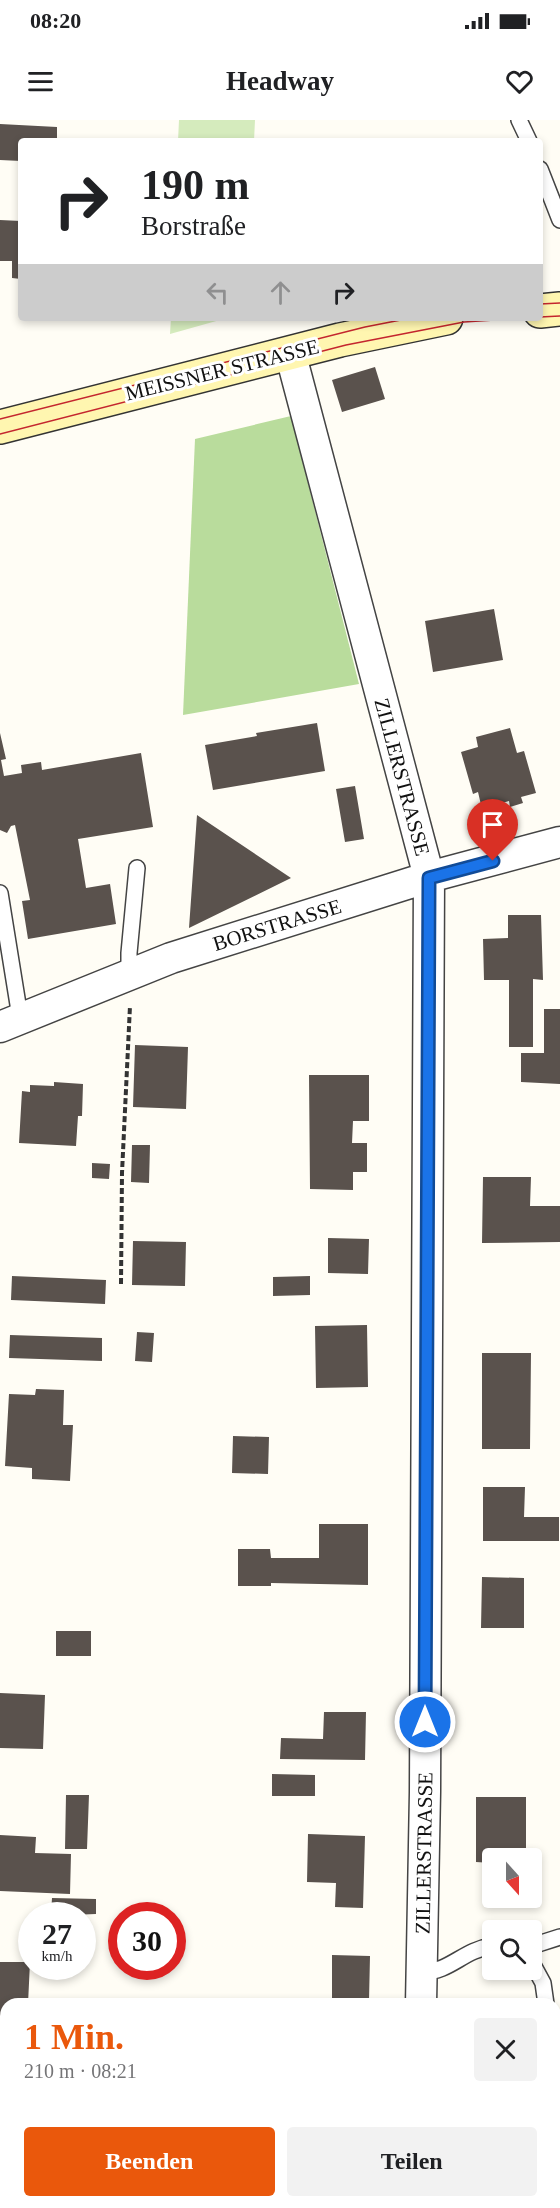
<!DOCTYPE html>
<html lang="de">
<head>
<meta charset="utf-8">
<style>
	:root { --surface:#fff; --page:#f2f2f2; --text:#202124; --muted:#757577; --accent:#ea580c }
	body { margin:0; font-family:Georgia,serif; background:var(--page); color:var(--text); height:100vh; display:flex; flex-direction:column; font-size:22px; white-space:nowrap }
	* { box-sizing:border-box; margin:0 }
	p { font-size:20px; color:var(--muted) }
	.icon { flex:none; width:33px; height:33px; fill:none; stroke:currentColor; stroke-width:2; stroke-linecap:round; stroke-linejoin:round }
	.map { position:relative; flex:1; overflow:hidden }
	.details { position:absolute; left:0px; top:1878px; width:561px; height:210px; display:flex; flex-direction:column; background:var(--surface); border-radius:18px 18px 0 0; box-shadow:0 3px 9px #0003 }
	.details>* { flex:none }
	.banner { position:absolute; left:18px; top:18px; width:525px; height:183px; border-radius:6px; box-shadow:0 3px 9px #0003; background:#fff; color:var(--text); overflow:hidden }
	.needle { width:39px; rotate:159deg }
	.fabs { position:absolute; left:482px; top:1728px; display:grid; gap:12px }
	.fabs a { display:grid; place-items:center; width:60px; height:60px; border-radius:6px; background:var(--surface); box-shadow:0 3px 9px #0003; font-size:30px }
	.speed { position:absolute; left:18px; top:1782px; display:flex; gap:12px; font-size:30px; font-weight:700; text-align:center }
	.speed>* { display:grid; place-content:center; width:78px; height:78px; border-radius:50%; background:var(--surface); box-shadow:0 3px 9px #0003; line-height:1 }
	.speed small { font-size:15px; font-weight:400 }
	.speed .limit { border:9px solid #d22; background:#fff; color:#111 }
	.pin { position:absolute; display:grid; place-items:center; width:51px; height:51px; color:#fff; margin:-62px -26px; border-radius:50% 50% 50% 0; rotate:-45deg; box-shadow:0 0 6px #0007 }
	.pin .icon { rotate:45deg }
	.me { position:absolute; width:66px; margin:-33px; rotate:0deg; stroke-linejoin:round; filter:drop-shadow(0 0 4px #0008) }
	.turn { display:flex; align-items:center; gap:21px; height:126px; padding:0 24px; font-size:27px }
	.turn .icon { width:78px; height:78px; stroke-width:2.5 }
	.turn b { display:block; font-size:42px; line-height:51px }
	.lanes { display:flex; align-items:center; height:57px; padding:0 24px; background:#0003; justify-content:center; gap:30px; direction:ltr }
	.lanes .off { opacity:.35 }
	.round { display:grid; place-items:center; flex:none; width:63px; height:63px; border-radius:6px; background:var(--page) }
	.head { display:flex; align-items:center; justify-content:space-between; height:102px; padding:0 24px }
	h1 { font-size:36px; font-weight:700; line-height:45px; color:var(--accent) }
	.button { display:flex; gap:12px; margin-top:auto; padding:12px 24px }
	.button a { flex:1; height:69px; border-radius:6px; background:var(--accent); color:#fff; font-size:24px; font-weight:700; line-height:69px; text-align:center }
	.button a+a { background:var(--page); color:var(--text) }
	.status { display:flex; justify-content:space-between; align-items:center; height:42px; padding:0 30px; background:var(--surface); direction:ltr }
	.status svg { height:16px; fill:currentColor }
	header { display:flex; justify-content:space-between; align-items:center; height:78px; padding:0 24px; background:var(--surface); font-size:27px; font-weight:700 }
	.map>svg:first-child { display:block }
	.green { fill:#d5ebbd }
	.forest { fill:#b9dc9c }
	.building { fill:#5a524d }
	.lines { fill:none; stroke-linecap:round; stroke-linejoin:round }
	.lane-casing { stroke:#444; stroke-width:18 }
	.street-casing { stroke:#444; stroke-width:33 }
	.secondary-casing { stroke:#333; stroke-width:36 }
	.path { stroke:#333; stroke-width:4; stroke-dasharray:6 3; stroke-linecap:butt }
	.lane { stroke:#fff; stroke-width:15 }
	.street { stroke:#fff; stroke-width:30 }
	.secondary { stroke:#fff6b0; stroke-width:33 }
	.tram { stroke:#c4262e; stroke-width:1.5 }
	.route-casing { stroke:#114b97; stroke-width:15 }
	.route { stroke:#1a73e8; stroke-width:10 }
	.labels { text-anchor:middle; stroke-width:6; stroke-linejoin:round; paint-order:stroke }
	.street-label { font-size:21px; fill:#111; stroke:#fff }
</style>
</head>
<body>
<div class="status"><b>08:20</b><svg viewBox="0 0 49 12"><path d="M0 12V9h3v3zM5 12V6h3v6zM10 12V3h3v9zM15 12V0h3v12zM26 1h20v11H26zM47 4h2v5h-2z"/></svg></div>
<header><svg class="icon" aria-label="menu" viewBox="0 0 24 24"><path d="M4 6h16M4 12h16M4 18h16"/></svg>Headway<svg class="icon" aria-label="heart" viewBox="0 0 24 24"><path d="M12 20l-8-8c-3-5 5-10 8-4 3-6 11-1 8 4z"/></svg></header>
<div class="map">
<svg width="560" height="2088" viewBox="0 0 560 2088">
	<rect width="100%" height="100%" fill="#fffdf5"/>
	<path class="green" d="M179 0H255L254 21H178Z
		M171 198H227L170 214Z"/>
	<path class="forest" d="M291 296 359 564 183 595 195 319Z"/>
	<path class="building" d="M0 4 57 7V21H21V41L0 40Z
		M0 100 21 101V159L12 158V141H0Z
		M125 198H156V201L124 200Z
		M375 247 385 279 342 292 332 260Z
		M494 489 503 540 433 552 425 501Z
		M317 603 325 651 213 670 205 625 257 616 256 613Z
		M510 608 517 633 524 631 536 673 521 677 523 683 510 687 509 681 482 689 478 672 473 674 461 632 478 627 476 617Z
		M0 613 6 639 1 640 4 656 22 653 21 645 41 642 42 650 141 633 153 707 78 719 86 768 110 764 116 804 28 819 22 781 30 780 15 705 11 706 7 713 0 710Z
		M355 666 364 719 345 722 336 669Z
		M197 695 291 758 189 808Z
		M508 795H541L543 860 533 859V927H509V860H484L483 819 508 818Z
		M544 889H560V964L521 962V933H544Z
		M135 925 188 927 186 989 133 987Z
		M309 955H369V1001H353L352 1023H367V1052H353V1070L310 1069Z
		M54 962 83 964 82 996H78L76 1026 19 1023 22 971 30 972V965L54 966Z
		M132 1025H150L149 1063 131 1062Z
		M92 1043 110 1044 109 1059 92 1058Z
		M483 1057H531L530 1086H560V1122L482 1123Z
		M328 1118 369 1119 368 1154 328 1153Z
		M133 1121 186 1122 185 1166 132 1165Z
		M12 1156 106 1160 105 1184 11 1180Z
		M310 1156V1175L273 1176V1157Z
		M367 1205 368 1267 316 1268 315 1206Z
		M137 1212 154 1213 152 1242 135 1241Z
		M10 1215 102 1218V1241L9 1238Z
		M482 1233H531L530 1329H482Z
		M36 1269 64 1270 63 1305H73L70 1361 32 1359V1348L5 1346 9 1274 35 1275Z
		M233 1316 269 1317 268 1354 232 1353Z
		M483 1367H525L524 1397H559V1421H483Z
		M319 1404H368V1465L271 1463V1466H238V1429H270L271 1438H319Z
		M482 1457 524 1458V1508H481Z
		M56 1511H91V1536H56Z
		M0 1573 45 1575 43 1629 0 1628Z
		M324 1592H366L365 1640 280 1639 281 1618 323 1619Z
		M272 1654 315 1655V1676H272Z
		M66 1675H89L87 1729H65Z
		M476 1677H526V1738H492V1743L476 1742Z
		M308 1714 365 1716 363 1788 335 1787 336 1763 307 1762Z
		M0 1715 36 1717 35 1733 71 1734 70 1774 0 1771Z
		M52 1778 96 1779V1794L46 1796V1793H51Z
		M332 1835 370 1836 369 1881H332Z
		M0 1842H30L28 1884H6V1896H0Z
		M0 1969H6V2027L0 2026Z
		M0 2077H6V2082H37V2088H0Z
		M321 2082H375V2088H321Z"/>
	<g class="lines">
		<g class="lane-casing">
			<path id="lane" d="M519 0 529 21
				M540 49 560 100
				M0 773 20 897
				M129 855V833L137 748
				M531 1830 538 1824 560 1817
				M531 1841 543 1863 546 1884
				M423 1852C450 1852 463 1830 492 1826"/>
		</g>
		<g class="street-casing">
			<path id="street" d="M290 232 429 757 425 1672 421 1884
				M0 907 171 838 429 757 560 722
				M555 2070 560 2068
				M420 2082V2088
				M516 2088 529 2082"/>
		</g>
		<g class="secondary-casing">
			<path id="secondary" d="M540 191 560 189
				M0 307 340 220 446 198"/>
		</g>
		<path class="path" d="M121 1164 122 1053 130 886"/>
		<use href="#lane" class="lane"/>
		<use href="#street" class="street"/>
		<use href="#secondary" class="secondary"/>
		<path class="tram" d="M540 184 560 183
			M540 197 560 196
			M0 299 365 207 411 198
			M0 314 346 225 464 202 527 198"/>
	</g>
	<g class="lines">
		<g class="route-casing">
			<path id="route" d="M425 1602 429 758 493 741"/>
		</g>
		<use href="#route" class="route"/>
	</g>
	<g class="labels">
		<g class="street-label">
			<text transform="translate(222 250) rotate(-14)" y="7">MEISSNER STRASSE</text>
			<text transform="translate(402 657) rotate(75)" y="7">ZILLERSTRASSE</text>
			<text transform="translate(277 805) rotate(-17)" y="7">BORSTRASSE</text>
			<text transform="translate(424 1733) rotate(-89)" y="7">ZILLERSTRASSE</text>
		</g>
	</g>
</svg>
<div class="fabs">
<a><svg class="needle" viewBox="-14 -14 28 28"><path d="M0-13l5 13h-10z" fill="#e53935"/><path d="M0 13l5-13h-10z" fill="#757577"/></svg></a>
<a><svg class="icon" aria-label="search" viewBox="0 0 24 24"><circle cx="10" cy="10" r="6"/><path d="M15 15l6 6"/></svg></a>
</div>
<div class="speed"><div>27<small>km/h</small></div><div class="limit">30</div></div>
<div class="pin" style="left:493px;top:741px;background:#d93025"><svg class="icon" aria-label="arrive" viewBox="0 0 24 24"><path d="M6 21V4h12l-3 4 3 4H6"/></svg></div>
<svg class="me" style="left:425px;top:1602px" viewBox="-20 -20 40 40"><circle r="17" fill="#1a73e8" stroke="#fff" stroke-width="3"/><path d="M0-11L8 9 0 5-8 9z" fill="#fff"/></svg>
<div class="banner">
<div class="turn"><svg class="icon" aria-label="right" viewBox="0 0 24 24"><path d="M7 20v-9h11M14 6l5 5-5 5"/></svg><div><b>190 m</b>Borstraße</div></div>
<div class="lanes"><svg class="icon off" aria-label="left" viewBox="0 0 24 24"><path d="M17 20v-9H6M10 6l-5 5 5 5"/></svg><svg class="icon off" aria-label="ahead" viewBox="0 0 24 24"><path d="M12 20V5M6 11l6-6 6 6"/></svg><svg class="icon" aria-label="right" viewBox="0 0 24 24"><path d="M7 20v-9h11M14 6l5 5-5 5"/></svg></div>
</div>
<section class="details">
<div class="head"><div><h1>1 Min.</h1><p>210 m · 08:21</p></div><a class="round"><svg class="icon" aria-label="close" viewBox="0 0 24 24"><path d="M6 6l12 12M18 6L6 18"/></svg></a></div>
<div class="button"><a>Beenden</a><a>Teilen</a></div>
</section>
</div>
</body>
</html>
